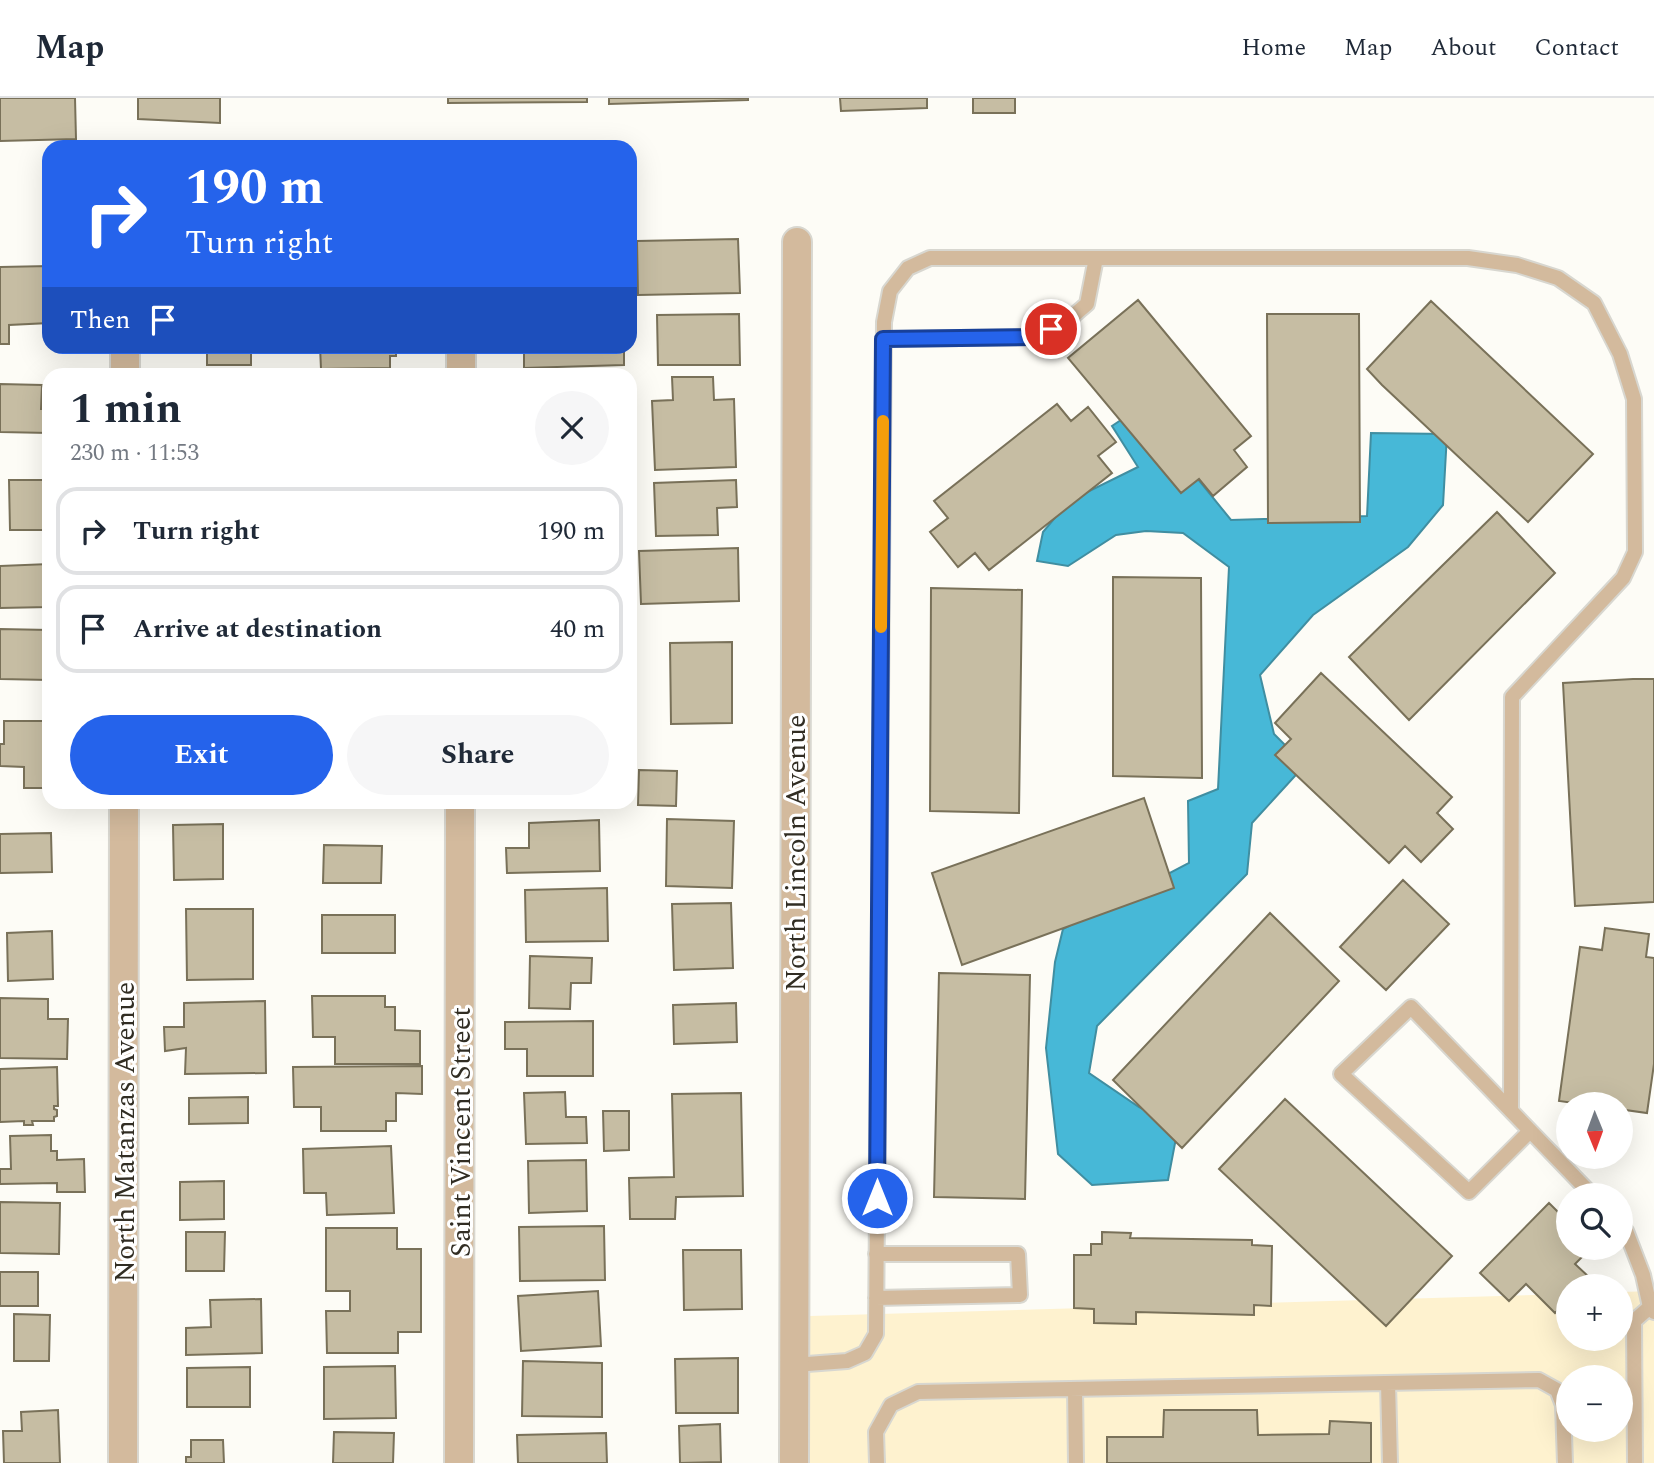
<!DOCTYPE html>
<html lang="en">
<head>
<meta charset="utf-8">
<style>
	:root { --surface:#fff; --page:#f6f6f7; --text:#1f2937; --muted:#747a83; --line:#e0e1e3; --accent:#2563eb }
	body { margin:0; font-family:Spectral,serif; background:var(--page); color:var(--text); height:100vh; display:flex; flex-direction:column; font-size:26px; white-space:nowrap }
	* { box-sizing:border-box; margin:0 }
	p { font-size:23px; color:var(--muted) }
	.icon { flex:none; width:38px; height:38px; fill:none; stroke:currentColor; stroke-width:2; stroke-linecap:round; stroke-linejoin:round }
	.map { position:relative; flex:1; overflow:hidden }
	.side { position:absolute; left:42px; top:270px; width:595px; height:441px; display:flex; flex-direction:column; background:var(--surface); border-radius:21px; box-shadow:0 7px 28px #0002 }
	.side>* { flex:none }
	.banner { position:absolute; left:42px; top:42px; width:595px; height:214px; border-radius:21px; box-shadow:0 7px 28px #0002; background:#2563eb; color:#fff; overflow:hidden }
	.needle { width:46px; rotate:179deg }
	.fabs { position:absolute; left:1556px; top:994px; display:grid; gap:14px }
	.fabs a { display:grid; place-items:center; width:77px; height:77px; border-radius:50%; background:var(--surface); box-shadow:0 7px 28px #0002; font-size:35px }
	.pin { position:absolute; display:grid; place-items:center; width:60px; height:60px; color:#fff; margin:-30px; border:4px solid #fff; border-radius:50%; box-shadow:0 2px 7px #0007 }
	.me { position:absolute; width:77px; margin:-38px; rotate:0deg; stroke-linejoin:round; filter:drop-shadow(0 0 5px #0008) }
	.turn { display:flex; align-items:center; gap:24px; height:147px; padding:0 28px; font-size:32px }
	.turn .icon { width:91px; height:91px; stroke-width:2.5 }
	.turn b { display:block; font-size:49px; line-height:60px }
	.then { display:flex; align-items:center; height:66px; padding:0 28px; background:#0003; gap:14px; font-size:26px }
	.round { display:grid; place-items:center; flex:none; width:74px; height:74px; border-radius:37px; background:var(--page) }
	.overview { display:flex; align-items:center; justify-content:space-between; height:119px; padding:0 28px }
	h1 { font-size:42px; font-weight:700; line-height:52px }
	.primary-button { display:flex; gap:14px; margin-top:auto; padding:14px 28px }
	.primary-button a { flex:1; height:80px; border-radius:42px; background:var(--accent); color:#fff; font-size:28px; font-weight:700; line-height:80px; text-align:center }
	.primary-button a+a { background:var(--page); color:var(--text) }
	ul { padding:0; list-style:none }
	li { display:flex; align-items:center; gap:21px; height:88px; margin:0 14px 10px; padding:0 14px; border:4px solid var(--line); border-radius:21px }
	li div { flex:1 }
	li b { display:block; font-size:26px }
	li em { font-style:normal }
	header { display:flex; align-items:center; gap:42px; box-sizing:border-box; height:98px; padding:0 35px; background:var(--surface); border-bottom:2px solid var(--line) }
	header strong { font-size:33px }
	nav { display:flex; gap:38px; margin-inline-start:auto; font-size:24px }
	.map>svg:first-child { display:block }
	.built { fill:#fef2cf; fill-rule:evenodd }
	.water { fill:#47b8d7; stroke:#408ea1; stroke-width:2 }
	.building { fill:#c6bda3; stroke:#797159; stroke-width:2 }
	.lines { fill:none; stroke-linecap:round; stroke-linejoin:round }
	.service-casing { stroke:#d8d7d0; stroke-width:18 }
	.minor-casing { stroke:#d8d7d0; stroke-width:32 }
	.service { stroke:#d3ba9d; stroke-width:14 }
	.minor { stroke:#d3ba9d; stroke-width:28 }
	.route-casing { stroke:#184099; stroke-width:18 }
	.route { stroke:#2563eb; stroke-width:12 }
	.slow { stroke:#f59e0b; stroke-width:12 }
	.labels { text-anchor:middle; stroke-width:6; stroke-linejoin:round; paint-order:stroke }
	.street-label { font-size:28px; fill:#312d23; stroke:#fff }
</style>
</head>
<body>
<header>
<strong>Map</strong>
<nav><a>Home</a><a>Map</a><a>About</a><a>Contact</a></nav>
</header>
<div class="map">
<svg width="1654" height="1365" viewBox="0 0 1654 1365">
	<rect width="100%" height="100%" fill="#fdfcf6"/>
	<path class="built" d="M1654 1193V1365H810V1218L1568 1196V1241H1620L1621 1194ZM1568 1279H1620V1332H1568Z"/>
	<path class="water" d="M1130 316 1168 344 1231 422 1367 418 1371 335 1447 336 1443 407 1408 449 1313 517 1260 577 1274 636 1305 667 1252 725 1247 776 1097 928 1089 975 1139 1009 1170 1023 1176 1040 1168 1082 1092 1087 1058 1056 1046 950 1055 864 1063 831 1189 765 1188 703 1218 691 1229 469 1183 435 1146 433 1116 437 1068 468 1037 463 1043 434 1069 403 1138 369 1112 328Z"/>
	<path class="building" d="M0 0H75L76 41 0 43Z
		M138 0H220V25L138 21Z
		M448 0H587V4L448 5Z
		M609 0H748V2L609 6Z
		M840 0H927V10L841 13Z
		M973 0H1015V15H973Z
		M738 141 740 195 638 197 637 143Z
		M49 168V225L9 227V246H0V169Z
		M1138 202 1251 338 1234 352 1247 369 1213 398 1199 381 1181 395 1068 260Z
		M1431 203 1593 356 1528 424 1382 287 1367 271Z
		M739 216 740 267H658L657 217Z
		M1267 216H1359L1360 424 1268 425Z
		M207 248H251V267H207Z
		M320 248H396V258H390V270L321 271Z
		M524 248H624V267L524 270Z
		M672 279H713L714 302 734 301 736 369 655 372 652 303 673 302Z
		M0 286 42 287 41 311H49V335L0 334Z
		M1057 306 1071 323 1088 309 1116 344 1098 358 1112 375 989 472 975 455 958 469 930 434 948 420 934 403Z
		M9 382H49V432H10Z
		M736 382 737 409 717 410 718 437 656 438 654 385Z
		M1497 414 1555 475 1409 622 1349 559Z
		M738 450 739 503 641 506 639 453Z
		M49 466V509L0 510V468Z
		M1113 479 1201 480 1202 680 1113 678Z
		M931 490 1022 492 1019 715 930 713Z
		M0 531 49 532V582L0 581Z
		M732 544V625L671 626 670 545Z
		M1321 575 1452 699 1437 715 1453 731 1421 764 1405 748 1389 765 1275 657 1291 641 1275 625Z
		M1633 581H1654V804L1575 808 1563 585Z
		M4 623H49V690H24V669L0 668V646H4Z
		M639 672 677 673 676 708 638 707Z
		M1144 700 1174 790 962 867 932 775Z
		M177 704H242V706H177Z
		M667 721 734 723 732 790 666 788Z
		M599 722 600 773 507 775 506 750H529V725Z
		M223 726V781L174 782 173 727Z
		M51 735 52 774 0 775V736Z
		M324 747 382 748 381 785H323Z
		M1403 782 1449 826 1386 892 1340 849Z
		M607 790 608 843 526 844 525 792Z
		M731 805 733 870 674 872 672 806Z
		M186 811H253V881L187 882Z
		M1270 815 1339 883 1182 1050 1113 982Z
		M322 817H395V855H322Z
		M1605 830 1649 836 1646 859 1654 860V966L1647 1015 1625 1012 1622 1034H1620V1006H1581L1559 1003 1580 849 1602 852Z
		M52 833 53 881 8 883 7 835Z
		M530 858 592 860 591 885H571L570 911 529 910Z
		M939 875 1030 877 1025 1101 934 1099Z
		M312 898H385V909H395V932L420 933V966H335V939H313Z
		M0 900 48 901V921H68L67 961 0 960Z
		M265 903 266 975 185 976 186 950 165 953 164 929H184V905Z
		M736 905 737 944 674 946 673 907Z
		M593 923V978H527V951H505V924Z
		M422 968V996L396 995V1023H386V1033H321V1009H294L293 969Z
		M57 969 58 1008H54V1011L57 1012V1018L54 1019V1023H32L33 1027H24V1023L0 1024V971Z
		M565 994 566 1019H586L587 1045 526 1046 524 995Z
		M741 995 743 1098 676 1099 675 1121H630L629 1080 674 1079 672 996Z
		M248 999V1025L189 1026V1000Z
		M1285 1001 1452 1158 1386 1228 1219 1071Z
		M603 1013H629V1052L604 1053Z
		M51 1037V1053H57V1062L84 1061 85 1094H57V1085L0 1086V1071H11L10 1038Z
		M391 1048 394 1115 327 1117 326 1095H304L303 1051Z
		M586 1062 587 1113 529 1115 528 1063Z
		M224 1083V1121L180 1122V1084Z
		M0 1104 60 1105 59 1156 0 1155Z
		M1549 1105 1568 1124V1150H1591L1575 1166 1590 1180 1581 1188H1568V1202L1555 1215 1526 1186 1509 1203 1480 1175Z
		M604 1128 605 1182 520 1183 519 1129Z
		M326 1130H397V1151H421V1234H398V1255H327L326 1213H350V1193H326Z
		M186 1134H225L224 1173H186Z
		M1102 1134 1131 1135 1130 1140 1252 1142V1147L1272 1148 1271 1208 1254 1207V1217L1136 1214V1226L1094 1225V1211L1074 1210V1157H1091V1146H1102Z
		M683 1152H741L742 1211 684 1212Z
		M0 1174H38V1208H0Z
		M598 1193 601 1248 521 1253 518 1198Z
		M261 1201 262 1255 186 1257V1230L211 1229 210 1202Z
		M14 1216 50 1217 49 1263H14Z
		M738 1260V1315H676L675 1261Z
		M523 1263 602 1265V1319L522 1318Z
		M395 1268 396 1320 324 1321V1269Z
		M250 1269V1309H187V1270Z
		M58 1312 60 1365H4L3 1333H22L21 1314Z
		M1164 1312H1257L1258 1337 1329 1336 1330 1323 1371 1325V1365H1107V1339H1163Z
		M720 1326 721 1364 680 1365 679 1328Z
		M334 1334 394 1335 393 1365H333Z
		M606 1335 607 1365H518L517 1337Z
		M191 1342H223L224 1365H186V1359H191Z"/>
	<g class="lines">
		<g class="service-casing">
			<path id="service" d="M883 241 1036 239 1066 224 1087 206 1096 160
				M1530 1033 1469 1094 1341 976 1411 909 1592 1097
				M1620 1127 1626 1133 1643 1177 1650 1209 1654 1214
				M876 1200 1020 1197 1018 1156H876
				M794 1267 847 1263 865 1255 876 1236 884 224 890 193 908 170 930 160H1468L1517 167 1558 180 1594 205 1620 256 1634 301 1635 454 1623 480 1512 599 1511 1013
				M1388 1285 1390 1365
				M1075 1291 1076 1365
				M877 1365 876 1334 891 1307 918 1294 1539 1282 1557 1292 1563 1307 1565 1365
				M1635 1365 1634 1223 1650 1209"/>
		</g>
		<g class="minor-casing">
			<path id="minor" d="M125 276V248
				M461 276V248
				M123 1365 124 704
				M459 1365 460 704
				M794 1365 797 144"/>
		</g>
		<use href="#service" class="service"/>
		<use href="#minor" class="minor"/>
	</g>
	<g class="lines">
		<g class="route-casing">
			<path id="route" d="M877 1100 883 241 1036 239 1051 231"/>
		</g>
		<use href="#route" class="route"/>
		<path class="slow" d="M881 529 883 323"/>
	</g>
	<g class="labels">
		<g class="street-label">
			<text transform="translate(795 755) rotate(-90)" y="10">North Lincoln Avenue</text>
			<text transform="translate(124 1034) rotate(-90)" y="10">North Matanzas Avenue</text>
			<text transform="translate(460 1034) rotate(-90)" y="10">Saint Vincent Street</text>
		</g>
	</g>
</svg>
<div class="fabs">
<a><svg class="needle" viewBox="-14 -14 28 28"><path d="M0-13l5 13h-10z" fill="#e53935"/><path d="M0 13l5-13h-10z" fill="#747a83"/></svg></a>
<a><svg class="icon" aria-label="search" viewBox="0 0 24 24"><circle cx="10" cy="10" r="6"/><path d="M15 15l6 6"/></svg></a>
<a>+</a>
<a>−</a>
</div>
<div class="pin" style="left:1051px;top:231px;background:#d93025"><svg class="icon" aria-label="arrive" viewBox="0 0 24 24"><path d="M6 21V4h12l-3 4 3 4H6"/></svg></div>
<svg class="me" style="left:877px;top:1100px" viewBox="-20 -20 40 40"><circle r="17" fill="#2563eb" stroke="#fff" stroke-width="3"/><path d="M0-11L8 9 0 5-8 9z" fill="#fff"/></svg>
<div class="banner">
<div class="turn"><svg class="icon" aria-label="right" viewBox="0 0 24 24"><path d="M7 20v-9h11M14 6l5 5-5 5"/></svg><div><b>190 m</b>Turn right</div></div>
<div class="then">Then<svg class="icon" aria-label="arrive" viewBox="0 0 24 24"><path d="M6 21V4h12l-3 4 3 4H6"/></svg></div>
</div>
<section class="side">
<div class="overview"><div><h1>1 min</h1><p>230 m · 11:53</p></div><a class="round"><svg class="icon" aria-label="close" viewBox="0 0 24 24"><path d="M6 6l12 12M18 6L6 18"/></svg></a></div>
<ul>
<li><svg class="icon" aria-label="right" viewBox="0 0 24 24"><path d="M7 20v-9h11M14 6l5 5-5 5"/></svg><div><b>Turn right</b></div><em>190 m</em></li>
<li><svg class="icon" aria-label="arrive" viewBox="0 0 24 24"><path d="M6 21V4h12l-3 4 3 4H6"/></svg><div><b>Arrive at destination</b></div><em>40 m</em></li>
</ul>
<div class="primary-button"><a>Exit</a><a>Share</a></div>
</section>
</div>
</body>
</html>
